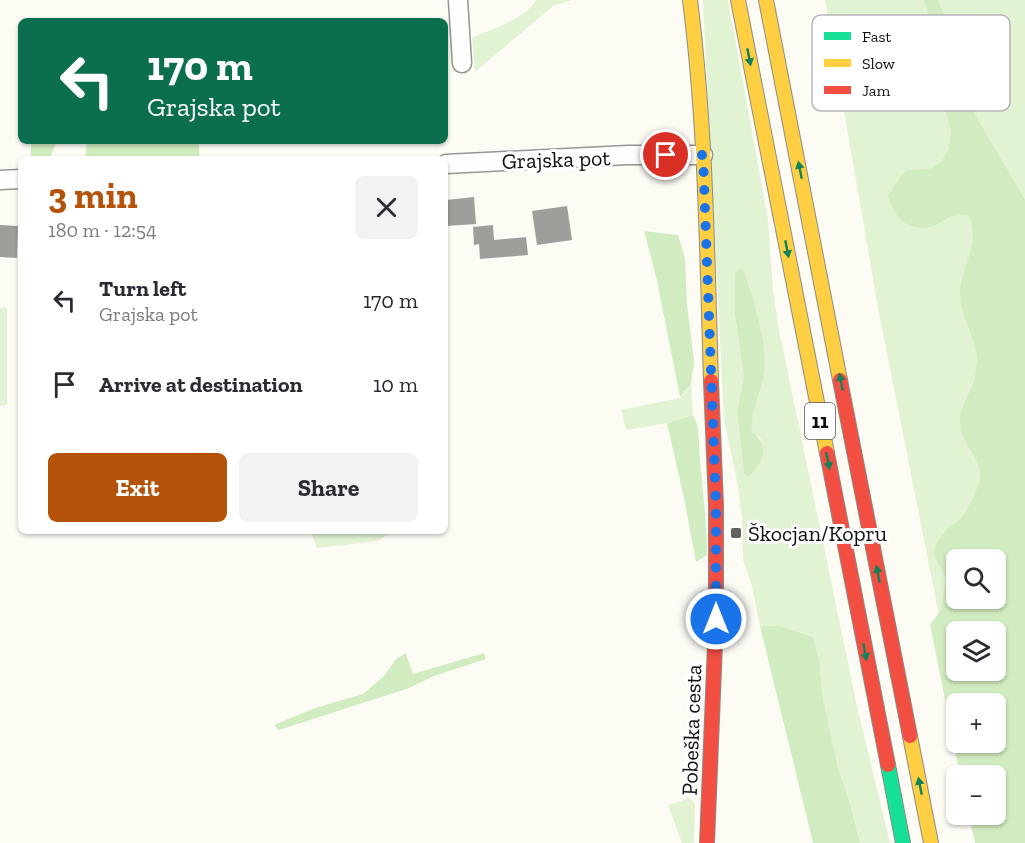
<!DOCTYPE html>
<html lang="en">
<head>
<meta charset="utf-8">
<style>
	:root { --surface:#fff; --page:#f2f2f3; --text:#2b2b33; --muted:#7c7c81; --accent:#b45309 }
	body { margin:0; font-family:"Zilla Slab",serif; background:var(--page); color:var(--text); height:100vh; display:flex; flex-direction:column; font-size:22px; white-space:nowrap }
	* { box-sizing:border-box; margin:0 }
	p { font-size:20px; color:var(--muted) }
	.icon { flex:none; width:33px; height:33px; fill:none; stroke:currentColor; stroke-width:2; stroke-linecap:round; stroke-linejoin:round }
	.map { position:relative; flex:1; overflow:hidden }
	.sheet { position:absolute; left:18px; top:156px; width:430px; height:378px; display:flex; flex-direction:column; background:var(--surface); border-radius:9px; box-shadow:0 2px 4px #0004 }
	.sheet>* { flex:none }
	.top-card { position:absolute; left:18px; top:18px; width:430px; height:126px; border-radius:9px; box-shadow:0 2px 4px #0004; background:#0b6e4f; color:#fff; overflow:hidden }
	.controls { position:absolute; left:946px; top:549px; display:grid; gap:12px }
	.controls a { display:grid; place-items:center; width:60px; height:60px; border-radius:9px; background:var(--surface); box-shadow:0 2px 4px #0004; font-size:30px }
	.pin { position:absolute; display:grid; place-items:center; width:51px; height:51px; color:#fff; margin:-26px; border:3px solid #fff; border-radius:50%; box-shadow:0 2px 6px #0007 }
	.me { position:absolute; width:66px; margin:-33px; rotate:0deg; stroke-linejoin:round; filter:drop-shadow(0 0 4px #0008) }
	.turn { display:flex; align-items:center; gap:21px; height:126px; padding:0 30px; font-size:27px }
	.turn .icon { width:78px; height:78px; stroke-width:2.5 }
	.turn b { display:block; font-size:42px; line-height:51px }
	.round { display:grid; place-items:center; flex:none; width:63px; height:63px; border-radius:9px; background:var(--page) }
	.head { display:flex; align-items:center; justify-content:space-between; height:102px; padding:0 30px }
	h1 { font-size:36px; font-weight:800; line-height:45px; color:var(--accent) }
	.cta { display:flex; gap:12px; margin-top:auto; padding:12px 30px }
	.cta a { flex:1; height:69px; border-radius:9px; background:var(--accent); color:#fff; font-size:24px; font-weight:800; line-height:69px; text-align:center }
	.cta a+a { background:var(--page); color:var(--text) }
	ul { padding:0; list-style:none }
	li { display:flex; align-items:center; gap:18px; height:84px; padding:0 30px }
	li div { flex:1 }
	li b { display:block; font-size:22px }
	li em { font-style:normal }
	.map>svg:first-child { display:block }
	.green { fill:#e2f3d3; fill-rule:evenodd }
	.forest { fill:#d1ecc0; fill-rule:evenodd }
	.building { fill:#a09e9a }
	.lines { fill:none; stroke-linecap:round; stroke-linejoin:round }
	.street-casing { stroke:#969592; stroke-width:21 }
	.fast-casing { stroke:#8c8c89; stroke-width:16 }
	.slow-casing { stroke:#8c8c89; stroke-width:16 }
	.jam-casing { stroke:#8c8c89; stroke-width:16 }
	.street { stroke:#fffefd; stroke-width:18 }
	.fast { stroke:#16e098; stroke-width:14 }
	.slow { stroke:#ffcf43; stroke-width:14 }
	.jam { stroke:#f24e42; stroke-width:14 }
	.oneway { fill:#13825a }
	.route { stroke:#1a73e8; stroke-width:10; stroke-dasharray:0 18 }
	.poi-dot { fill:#62625f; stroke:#fff; stroke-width:2 }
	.labels { text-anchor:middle; stroke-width:6; stroke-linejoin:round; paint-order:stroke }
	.shield { fill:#fff; stroke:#575757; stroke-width:1.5 }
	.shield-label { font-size:21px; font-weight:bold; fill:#0f0f0f }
	.street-label { font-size:22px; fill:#0f0f0f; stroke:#fff }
	.poi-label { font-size:22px; fill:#0f0f0f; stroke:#fff; text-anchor:start }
	.key { fill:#fff; stroke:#b7b7b7; stroke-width:1.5 }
	.key-label { font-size:16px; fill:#0f0f0f }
</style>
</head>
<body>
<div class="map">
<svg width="1025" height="843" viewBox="0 0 1025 843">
	<rect width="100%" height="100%" fill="#fcfbf4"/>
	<path class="green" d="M536 0H572L553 6 475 72 472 38C493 28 524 20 536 0Z
		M703 0H728L768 220 773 291 779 330 858 711 890 843H860L850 803 838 768 822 693 820 664 813 637 781 626H760L752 586 743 560 742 518 738 486 724 419ZM735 315 764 373 751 418 752 431 761 439 744 473 737 411 744 378Z
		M825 0H1025V843L996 814V704H957V706L878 308ZM957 560H996V598H957ZM957 632H996V670H957Z
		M7 307V405L0 406V308Z
		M691 384 693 415 667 423 626 430 621 410 680 398Z
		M311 531H394L377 541 317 548Z
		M690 798 695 804 694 843H682L668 805Z"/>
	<path class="forest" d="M923 0H938L963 65 974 113 1025 200V843H975L969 815 996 814V776L960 775 930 624 941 611 946 578 933 553C936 544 943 533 950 526 954 523 958 522 961 518 969 508 978 490 980 477 982 459 959 441 960 422 960 408 968 397 973 384 976 378 976 368 977 361 977 339 961 318 960 295 960 266 981 248 969 215 946 212 945 224 928 227 907 231 892 215 888 195L906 170 931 169 941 162 949 148 951 130 942 100 927 9ZM957 560H996V598H957ZM957 632H996V670H957ZM957 704H996V742H957Z
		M31 141H57L49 159H31Z
		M87 141H198L200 159H85Z
		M644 231 678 235 685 258 687 305 694 361 691 384 680 397 657 281Z
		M740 269 744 271C754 303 767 338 764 372 762 392 750 409 752 431 770 447 764 461 749 477L744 473 737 411 744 377 735 315V273Z
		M693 415C701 428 698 446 700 461 703 493 707 523 707 555L696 562 684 498 667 423Z
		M760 626H781L813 637 820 664 822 693 838 768 850 803 860 843H813Z
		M406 653 413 674 484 653 486 659 434 676 409 688 279 730 274 725 315 708 363 694 384 676 396 659Z"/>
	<path class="building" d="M474 197 476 224 446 226V200Z
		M567 206 572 240 537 245 532 211Z
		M0 225 18 226 17 258 0 257Z
		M493 225 494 240 526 237 528 255 480 259 479 244 474 245 473 227Z"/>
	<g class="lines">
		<g class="street-casing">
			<path id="street" d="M458 0 462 63
				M446 164 628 155H703
				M0 180 21 179"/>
		</g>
		<g class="fast-casing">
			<path id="fast" d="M888 765 903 843"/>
		</g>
		<g class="slow-casing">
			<path id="slow" d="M690 0C706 126 707 254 711 381
				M738 0 827 453
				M766 0 840 380
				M910 736 931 843"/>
		</g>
		<g class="jam-casing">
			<path id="jam" d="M840 380 910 736
				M827 453 888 765
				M707 843 716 619V505L711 381"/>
		</g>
		<use href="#street" class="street"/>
		<use href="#fast" class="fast"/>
		<use href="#slow" class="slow"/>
		<use href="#jam" class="jam"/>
	</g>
	<defs><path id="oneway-solid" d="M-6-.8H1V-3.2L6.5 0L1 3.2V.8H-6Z" transform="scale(1.5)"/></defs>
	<g class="oneway">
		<use href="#oneway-solid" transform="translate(749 57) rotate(79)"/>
		<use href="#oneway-solid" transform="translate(800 170) rotate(-101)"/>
		<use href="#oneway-solid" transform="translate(787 249) rotate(79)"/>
		<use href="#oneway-solid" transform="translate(841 382) rotate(-101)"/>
		<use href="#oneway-solid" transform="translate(828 461) rotate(79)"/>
		<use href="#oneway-solid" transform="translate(878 574) rotate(-101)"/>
		<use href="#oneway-solid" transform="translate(865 652) rotate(79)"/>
		<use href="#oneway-solid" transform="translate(920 786) rotate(-101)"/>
	</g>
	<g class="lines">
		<path class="route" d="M666 155H703L716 505V619"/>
	</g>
	<rect class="poi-dot" x="730" y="527" width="12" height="12" rx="3"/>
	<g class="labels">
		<rect class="shield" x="805" y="403" width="30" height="36" rx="4.5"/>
		<g class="shield-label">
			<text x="820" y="428">11</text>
		</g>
		<g class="street-label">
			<text transform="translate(556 159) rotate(-2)" y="8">Grajska pot</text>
			<text transform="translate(691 730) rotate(-88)" y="8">Pobeška cesta</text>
		</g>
		<g class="poi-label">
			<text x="748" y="541">Škocjan/Kopru</text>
		</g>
	</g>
	<rect x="812" y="15" width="198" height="96" rx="9" class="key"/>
	<rect x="824" y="32" width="27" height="8" fill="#16e098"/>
	<rect x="824" y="59" width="27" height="8" fill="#ffcf43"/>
	<rect x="824" y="86" width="27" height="8" fill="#f24e42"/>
	<g class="key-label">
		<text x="862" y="42">Fast</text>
		<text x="862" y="69">Slow</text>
		<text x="862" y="96">Jam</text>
	</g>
</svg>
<div class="controls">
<a><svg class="icon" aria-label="search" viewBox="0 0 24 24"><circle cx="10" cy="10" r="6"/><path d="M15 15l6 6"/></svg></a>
<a><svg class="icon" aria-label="layers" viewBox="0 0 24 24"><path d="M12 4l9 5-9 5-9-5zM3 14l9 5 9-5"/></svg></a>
<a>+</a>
<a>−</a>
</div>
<div class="pin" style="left:666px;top:155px;background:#d93025"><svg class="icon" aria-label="arrive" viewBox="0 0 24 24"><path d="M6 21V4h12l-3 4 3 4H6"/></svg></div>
<svg class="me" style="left:716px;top:619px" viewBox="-20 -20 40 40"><circle r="17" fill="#1a73e8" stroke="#fff" stroke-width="3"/><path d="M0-11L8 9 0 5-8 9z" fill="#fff"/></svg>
<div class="top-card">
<div class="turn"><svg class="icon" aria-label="left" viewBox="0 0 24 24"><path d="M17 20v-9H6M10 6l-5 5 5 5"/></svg><div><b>170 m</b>Grajska pot</div></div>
</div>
<section class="sheet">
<div class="head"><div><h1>3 min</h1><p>180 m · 12:54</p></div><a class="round"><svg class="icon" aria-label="close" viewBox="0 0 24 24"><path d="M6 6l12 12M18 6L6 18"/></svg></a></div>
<ul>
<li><svg class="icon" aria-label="left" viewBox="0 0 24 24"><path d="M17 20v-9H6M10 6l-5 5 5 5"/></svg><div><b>Turn left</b><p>Grajska pot</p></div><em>170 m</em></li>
<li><svg class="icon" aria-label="arrive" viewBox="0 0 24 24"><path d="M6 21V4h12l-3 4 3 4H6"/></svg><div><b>Arrive at destination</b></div><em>10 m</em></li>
</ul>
<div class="cta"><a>Exit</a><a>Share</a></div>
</section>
</div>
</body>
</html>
